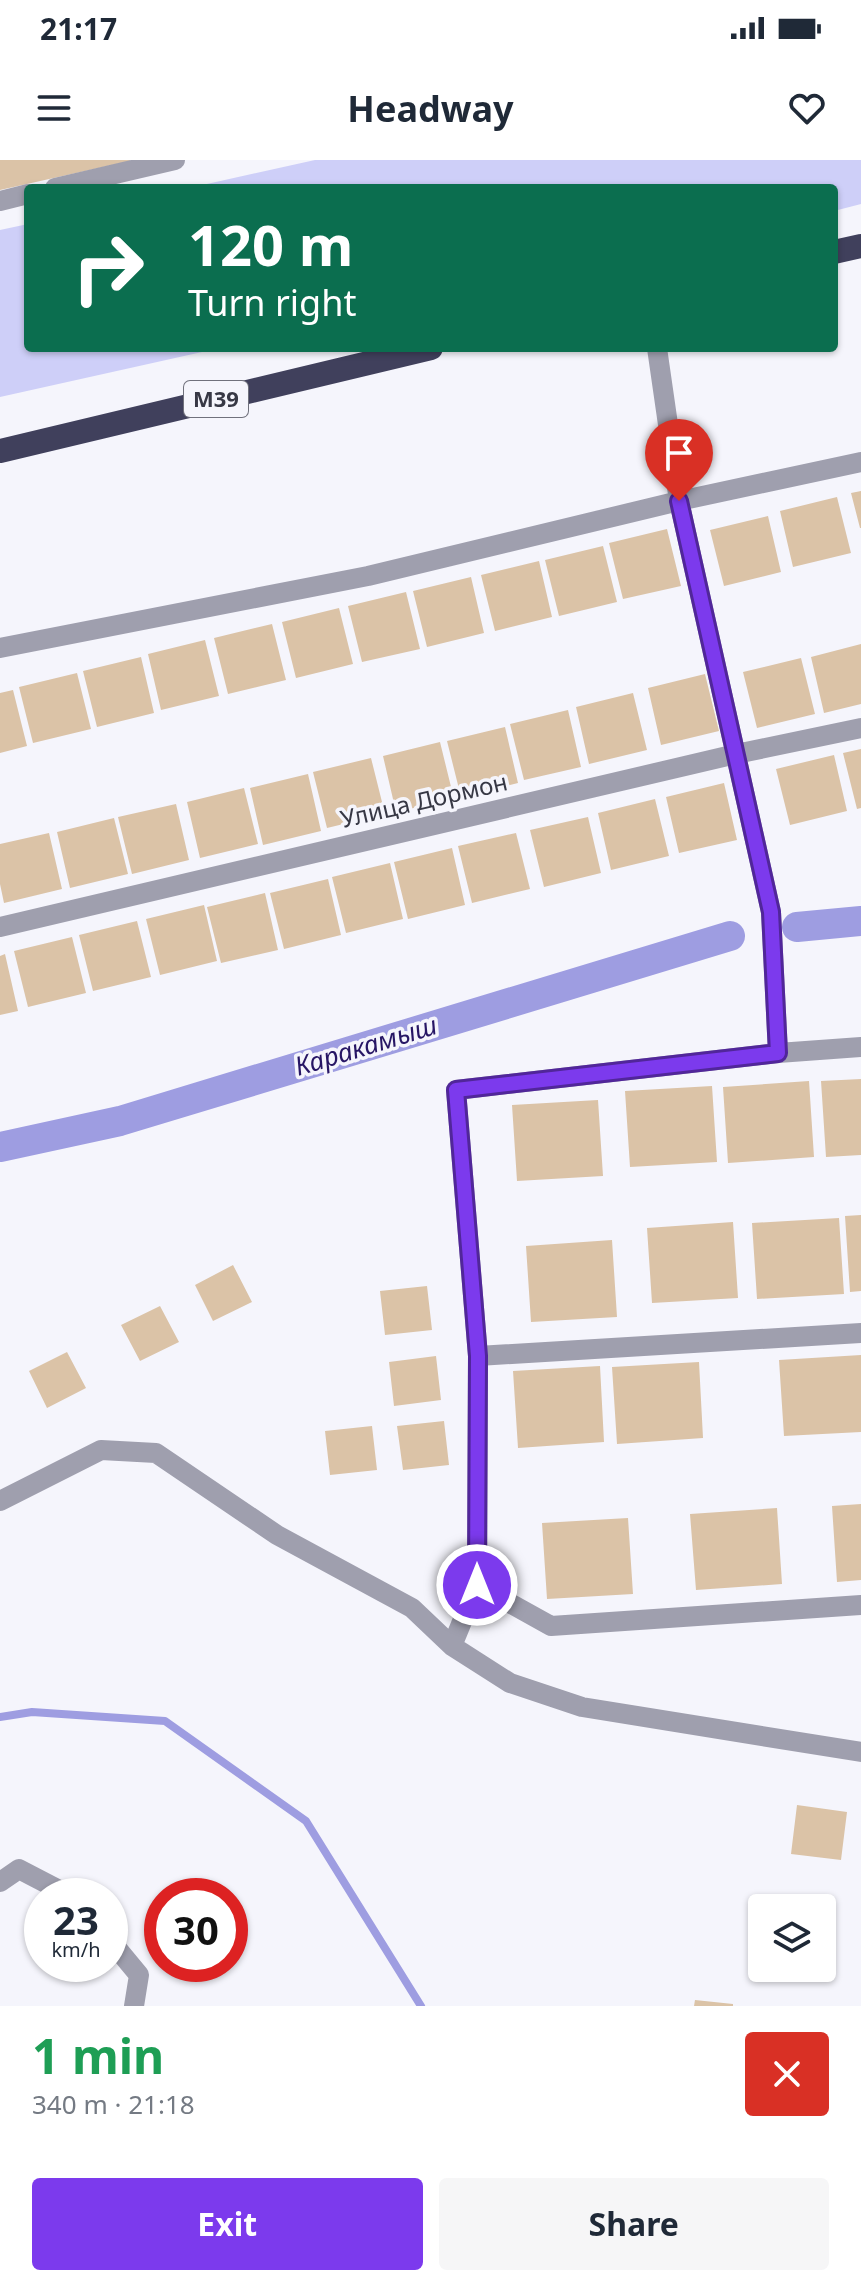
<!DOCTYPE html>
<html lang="en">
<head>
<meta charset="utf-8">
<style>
	:root { --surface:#fff; --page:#f6f6f7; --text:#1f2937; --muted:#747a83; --accent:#7c3aed }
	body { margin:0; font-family:"Noto Sans",sans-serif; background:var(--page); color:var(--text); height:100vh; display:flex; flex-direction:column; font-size:30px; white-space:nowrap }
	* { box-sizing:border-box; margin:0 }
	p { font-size:26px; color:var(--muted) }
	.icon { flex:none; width:44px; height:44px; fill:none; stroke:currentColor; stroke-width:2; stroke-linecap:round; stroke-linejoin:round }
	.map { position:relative; height:1846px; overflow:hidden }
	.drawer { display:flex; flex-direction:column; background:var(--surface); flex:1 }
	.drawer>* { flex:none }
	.banner { position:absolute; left:24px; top:24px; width:814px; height:168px; border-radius:8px; box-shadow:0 2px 6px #0004; background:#0b6e4f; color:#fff; overflow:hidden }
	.tools { position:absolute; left:748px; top:1734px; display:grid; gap:16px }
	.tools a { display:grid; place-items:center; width:88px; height:88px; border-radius:8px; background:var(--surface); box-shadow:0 2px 6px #0004; font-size:40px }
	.speed { position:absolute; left:24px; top:1718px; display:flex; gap:16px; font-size:40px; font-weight:700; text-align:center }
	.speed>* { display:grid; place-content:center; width:104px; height:104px; border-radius:50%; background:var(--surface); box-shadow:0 2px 6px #0004; line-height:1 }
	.speed small { font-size:20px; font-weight:400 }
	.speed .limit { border:12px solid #d22; background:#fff; color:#111 }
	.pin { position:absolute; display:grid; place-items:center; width:68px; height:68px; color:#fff; margin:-82px -34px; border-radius:50% 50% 50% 0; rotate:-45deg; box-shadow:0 0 8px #0007 }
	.pin .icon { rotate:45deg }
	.me { position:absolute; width:88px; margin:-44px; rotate:0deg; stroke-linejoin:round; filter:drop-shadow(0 0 6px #0008) }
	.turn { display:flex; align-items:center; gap:28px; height:168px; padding:0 32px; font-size:36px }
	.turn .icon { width:104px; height:104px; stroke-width:2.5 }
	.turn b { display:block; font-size:56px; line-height:68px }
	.round { display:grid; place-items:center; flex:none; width:84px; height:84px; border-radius:8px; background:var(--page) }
	.headline { display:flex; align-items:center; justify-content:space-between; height:136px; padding:0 32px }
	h1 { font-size:48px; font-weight:700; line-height:60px; color:#1e9e55 }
	.primary-button { display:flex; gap:16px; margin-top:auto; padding:16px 32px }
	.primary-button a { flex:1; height:92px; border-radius:8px; background:var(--accent); color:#fff; font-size:32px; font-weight:700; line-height:92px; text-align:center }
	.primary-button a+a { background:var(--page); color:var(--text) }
	.status { display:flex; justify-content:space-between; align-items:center; height:56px; padding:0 40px; background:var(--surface); direction:ltr }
	.status svg { height:22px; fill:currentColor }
	header { display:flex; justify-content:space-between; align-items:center; height:104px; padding:0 32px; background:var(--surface); font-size:36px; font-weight:700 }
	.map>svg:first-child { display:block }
	.green { fill:#cecff8 }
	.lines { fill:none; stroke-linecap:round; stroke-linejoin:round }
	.stream { stroke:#9e9de1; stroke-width:8 }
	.canal { stroke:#9e9de1; stroke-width:30 }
	.building { fill:#dbc3a7 }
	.minor { stroke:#9f9fae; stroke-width:20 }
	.highway { stroke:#40405c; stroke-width:24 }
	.route-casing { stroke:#51269a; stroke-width:20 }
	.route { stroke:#7c3aed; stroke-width:14 }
	.labels { text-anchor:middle; stroke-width:7; stroke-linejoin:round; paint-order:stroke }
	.shield { fill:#f5f5fc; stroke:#70717c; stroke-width:2 }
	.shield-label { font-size:22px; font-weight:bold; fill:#373845 }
	.street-label { font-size:24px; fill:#373845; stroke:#f5f5fc }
	.water-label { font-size:26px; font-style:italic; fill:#271665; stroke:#f5f5fc }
</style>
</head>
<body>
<div class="status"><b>21:17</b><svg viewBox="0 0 49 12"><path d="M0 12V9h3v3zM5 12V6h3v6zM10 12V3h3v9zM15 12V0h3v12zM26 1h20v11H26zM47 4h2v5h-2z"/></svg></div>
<header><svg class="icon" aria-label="menu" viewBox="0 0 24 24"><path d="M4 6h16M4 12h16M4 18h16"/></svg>Headway<svg class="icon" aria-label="heart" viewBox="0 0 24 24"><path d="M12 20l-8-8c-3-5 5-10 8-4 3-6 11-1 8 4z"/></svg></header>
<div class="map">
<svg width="861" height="1846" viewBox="0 0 861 1846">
	<rect width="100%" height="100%" fill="#f5f5fc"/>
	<path class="green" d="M315 0H861V44L834 51V28H189Z
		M28 64V188H220L0 237V70Z"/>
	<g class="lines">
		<path class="stream" d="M0 1557 32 1552 165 1561 306 1661 421 1846"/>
		<path class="canal" d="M797 767 861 761
			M0 987 120 961 730 776"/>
	</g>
	<path class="building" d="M0 0H130V1L0 30Z
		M861 331V368H860L851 333Z
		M837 337 851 393 793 407 780 351Z
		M768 356 781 412 724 426 710 370Z
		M667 369 681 426 623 439 609 383Z
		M603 386 617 442 559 456 545 400Z
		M539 401 552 457 495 471 481 415Z
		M471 417 484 473 427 487 413 431Z
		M406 432 420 489 362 502 348 446Z
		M339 448 353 504 296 518 282 462Z
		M272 464 286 520 228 534 214 478Z
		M205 480 219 536 161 550 148 494Z
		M861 484V544L824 553 811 497Z
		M141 497 154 553 97 567 83 511Z
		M801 498 815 554 757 568 743 512Z
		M77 513 91 569 33 583 19 527Z
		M705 514 719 571 661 585 648 528Z
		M13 530 27 586 0 593V533Z
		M633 533 647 590 589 604 576 547Z
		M568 550 581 607 524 620 510 564Z
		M505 567 518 623 461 637 447 581Z
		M440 582 454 639 396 652 383 596Z
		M861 589V648L857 649 843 593Z
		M834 595 847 651 790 665 776 609Z
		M371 598 385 654 327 668 313 612Z
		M308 614 321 671 263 685 250 628Z
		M724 623 737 680 679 693 666 637Z
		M244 628 258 684 200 698 187 642Z
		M655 639 669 696 611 710 598 653Z
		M176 644 189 700 132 714 118 657Z
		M588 657 601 713 544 727 530 670Z
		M114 658 128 714 70 728 57 672Z
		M49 673 62 729 4 743 0 724V684Z
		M516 673 530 729 472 743 458 686Z
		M452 688 465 745 408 759 394 702Z
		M390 703 403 759 346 773 332 717Z
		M328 719 341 775 284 789 270 733Z
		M265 733 278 790 221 803 207 747Z
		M204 745 217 801 160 815 146 759Z
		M137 761 151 817 93 831 79 775Z
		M72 777 86 833 28 847 14 791Z
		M5 794 18 851 0 855V796Z
		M861 919V995L826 997 821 921Z
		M809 921 814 997 728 1003 723 927Z
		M712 926 717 1002 630 1007 625 931Z
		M598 940 603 1016 517 1021 512 945Z
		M861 1055V1131L850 1132 845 1056Z
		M839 1058 844 1134 757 1139 752 1063Z
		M733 1062 738 1138 652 1143 647 1068Z
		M612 1080 617 1157 531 1162 526 1086Z
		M233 1105 252 1142 213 1161 195 1125Z
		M427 1126 432 1170 385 1175 380 1131Z
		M160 1146 179 1182 140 1201 121 1165Z
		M67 1192 86 1228 47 1248 29 1211Z
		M861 1195V1272L784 1276 779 1200Z
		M436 1196 441 1240 394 1246 389 1202Z
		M699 1202 703 1278 617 1284 612 1207Z
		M600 1206 604 1282 518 1288 513 1211Z
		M444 1261 449 1305 403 1310 397 1266Z
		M372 1266 377 1310 330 1315 325 1271Z
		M861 1344V1420L837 1422 832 1346Z
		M777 1348 782 1424 696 1430 690 1354Z
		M628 1358 633 1434 547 1439 542 1363Z
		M797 1645 847 1652 841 1700 791 1694Z
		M695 1840 733 1844V1846H694Z"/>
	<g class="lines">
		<path class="minor" d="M55 28 175 0
			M0 41 28 34
			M657 188 679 341 771 752 778 893
			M0 488 368 416 679 341 861 302
			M0 767 736 594 861 568
			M478 1196 861 1173
			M0 1341 101 1290 156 1293 277 1375 412 1448 452 1486 510 1523 582 1547 861 1592
			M477 1425 551 1466 861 1445
			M452 1486 477 1425 478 1196 456 930 778 893 861 887
			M0 1722 19 1709 71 1736
			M110 1780 139 1815 134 1846"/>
		<path class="highway" d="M834 92 861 86
			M0 291 431 188"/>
	</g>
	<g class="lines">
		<g class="route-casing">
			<path id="route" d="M477 1425 478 1196 456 930 778 893 771 752 679 341"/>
		</g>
		<use href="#route" class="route"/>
	</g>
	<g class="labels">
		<rect class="shield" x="184" y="221" width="64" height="36" rx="6"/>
		<g class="shield-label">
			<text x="216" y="247">M39</text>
		</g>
		<g class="street-label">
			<text transform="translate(424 641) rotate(-13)" y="8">Улица Дормон</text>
		</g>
		<g class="water-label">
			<text transform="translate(366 886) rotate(-17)" y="9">Каракамыш</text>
		</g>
	</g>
</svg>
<div class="tools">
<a><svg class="icon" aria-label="layers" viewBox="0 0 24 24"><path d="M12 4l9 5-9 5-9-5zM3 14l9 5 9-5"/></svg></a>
</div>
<div class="speed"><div>23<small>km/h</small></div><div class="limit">30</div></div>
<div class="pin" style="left:679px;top:341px;background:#d93025"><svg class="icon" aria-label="arrive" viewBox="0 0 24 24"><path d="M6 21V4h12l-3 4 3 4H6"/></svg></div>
<svg class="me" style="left:477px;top:1425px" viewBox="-20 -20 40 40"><circle r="17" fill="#7c3aed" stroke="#fff" stroke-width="3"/><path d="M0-11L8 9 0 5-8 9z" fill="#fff"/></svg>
<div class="banner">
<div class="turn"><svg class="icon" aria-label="right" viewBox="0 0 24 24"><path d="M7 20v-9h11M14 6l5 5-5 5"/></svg><div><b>120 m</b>Turn right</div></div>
</div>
</div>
<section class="drawer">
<div class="headline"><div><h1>1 min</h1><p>340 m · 21:18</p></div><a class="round" style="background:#d93025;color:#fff"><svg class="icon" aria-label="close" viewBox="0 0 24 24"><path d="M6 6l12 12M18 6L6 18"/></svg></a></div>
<div class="primary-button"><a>Exit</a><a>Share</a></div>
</section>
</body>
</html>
